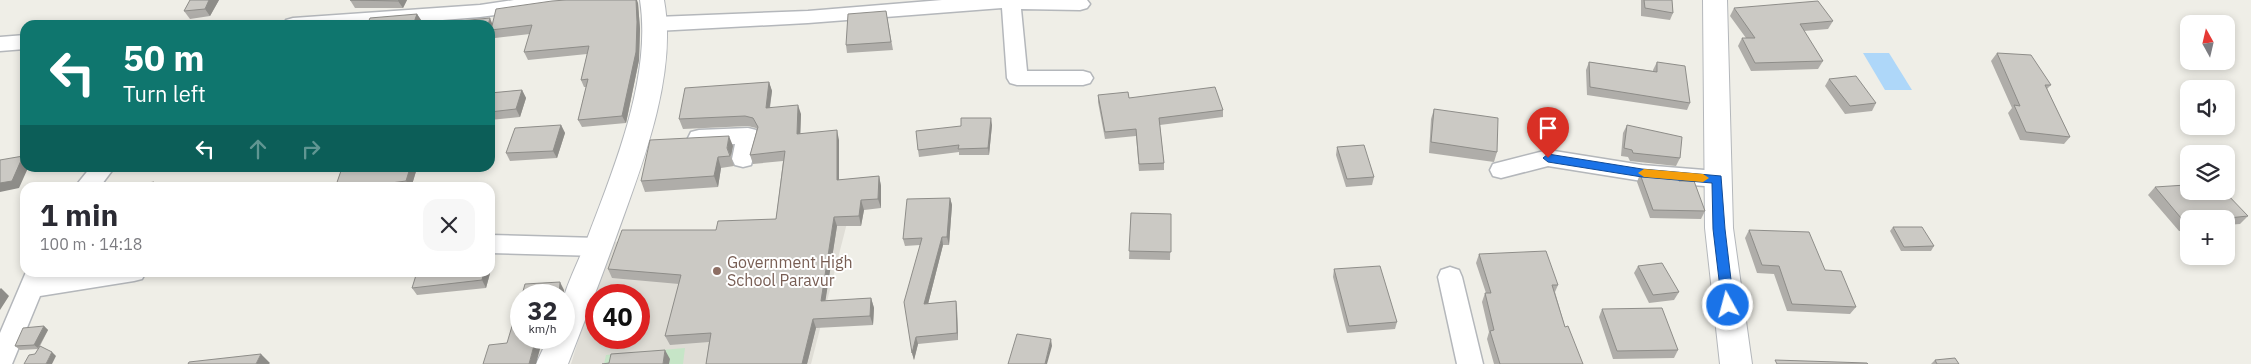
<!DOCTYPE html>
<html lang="en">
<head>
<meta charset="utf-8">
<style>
	:root { --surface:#fff; --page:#f7f7f7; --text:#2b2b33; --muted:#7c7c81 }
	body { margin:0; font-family:"IBM Plex Sans",sans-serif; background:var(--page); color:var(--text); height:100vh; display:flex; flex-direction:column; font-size:19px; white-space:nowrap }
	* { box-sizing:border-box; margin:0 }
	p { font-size:16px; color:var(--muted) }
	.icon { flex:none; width:28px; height:28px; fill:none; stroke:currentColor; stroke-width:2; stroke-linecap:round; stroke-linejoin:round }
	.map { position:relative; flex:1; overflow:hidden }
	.sheet { position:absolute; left:20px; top:182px; width:475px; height:95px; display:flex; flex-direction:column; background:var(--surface); border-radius:15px; box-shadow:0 2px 8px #0003 }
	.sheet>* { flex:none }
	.top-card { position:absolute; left:20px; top:20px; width:475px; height:152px; border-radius:15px; box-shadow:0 2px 8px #0003; background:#0f766e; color:#fff; overflow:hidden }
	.needle { width:32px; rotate:352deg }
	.tools { position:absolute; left:2180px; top:15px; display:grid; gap:10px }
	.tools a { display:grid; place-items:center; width:55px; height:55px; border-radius:10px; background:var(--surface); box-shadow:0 2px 8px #0003; font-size:25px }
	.speed { position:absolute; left:510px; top:284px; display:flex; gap:10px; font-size:25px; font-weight:700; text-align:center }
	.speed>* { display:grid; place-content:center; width:65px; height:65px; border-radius:50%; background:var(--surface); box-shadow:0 2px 8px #0003; line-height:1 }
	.speed small { font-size:12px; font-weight:400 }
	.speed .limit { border:8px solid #d22; background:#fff; color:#111 }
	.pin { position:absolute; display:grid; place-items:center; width:42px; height:42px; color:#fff; margin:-51px -21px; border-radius:50% 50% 50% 0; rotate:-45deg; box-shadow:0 0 5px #0007 }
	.pin .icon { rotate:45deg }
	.me { position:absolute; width:55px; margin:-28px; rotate:353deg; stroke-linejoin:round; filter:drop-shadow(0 0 4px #0008) }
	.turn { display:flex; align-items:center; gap:18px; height:105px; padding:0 20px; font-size:22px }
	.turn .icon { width:65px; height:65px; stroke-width:2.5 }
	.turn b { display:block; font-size:35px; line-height:42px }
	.lanes { display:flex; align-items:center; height:48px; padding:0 20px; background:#0003; justify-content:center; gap:25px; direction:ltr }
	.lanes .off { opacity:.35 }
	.round { display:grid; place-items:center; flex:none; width:52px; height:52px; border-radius:15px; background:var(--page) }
	.headline { display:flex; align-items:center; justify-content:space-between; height:85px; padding:0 20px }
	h1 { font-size:30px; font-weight:700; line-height:38px }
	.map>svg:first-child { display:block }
	.education { fill:#dfddd6; fill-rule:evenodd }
	.green { fill:#c6e5c7 }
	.water { fill:#aed7f9 }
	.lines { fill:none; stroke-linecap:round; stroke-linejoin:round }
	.minor-casing { stroke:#b4b7bb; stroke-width:3 }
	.tertiary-casing { stroke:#b4b7bb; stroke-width:2 }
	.secondary-casing { stroke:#b3b6ba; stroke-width:2 }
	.minor { fill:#fff; fill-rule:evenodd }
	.tertiary { fill:#fff; fill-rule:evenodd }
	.secondary { fill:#fff; fill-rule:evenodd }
	.wall { fill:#afada9 }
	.shaded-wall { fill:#8e8d89 }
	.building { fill:#cbc9c4; stroke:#8e8d89 }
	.route { fill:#1a73e8; stroke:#114b97 }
	.slow { fill:#f59e0b }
	.education-dot { fill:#8d6e63; stroke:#fff; stroke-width:2 }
	.labels { text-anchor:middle; stroke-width:4; stroke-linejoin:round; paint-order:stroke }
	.education-label { font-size:16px; fill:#785e54; stroke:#fff; text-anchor:start }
</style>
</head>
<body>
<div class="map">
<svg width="2251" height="364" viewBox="0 0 2251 364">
	<rect width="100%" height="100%" fill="#efeee7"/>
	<path class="education" d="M847 223 811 364H571L607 246 614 242ZM596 295H639V338H596Z"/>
	<path class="green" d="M685 348 683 364H604L606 355Z"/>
	<path class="water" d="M1863 53H1889L1912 90H1885Z"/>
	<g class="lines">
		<g class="minor-casing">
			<path id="minor" d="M514 0H570L567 4 560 6 480 17 380 25H283L286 20 293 18 480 5Z
				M942 0H1087L1090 4 1087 8 1080 10 1021 9 1027 71H1083L1090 73 1093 78 1090 83 1083 85H1017L1010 83 1007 78 1002 8 808 23 656 31 649 29 646 24 649 19 656 17 808 11Z
				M25 35V49L0 51V37Z
				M748 128 756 130 759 136 751 165 743 167 735 165 732 159 735 144 699 146 691 144 688 138 691 132 699 130Z
				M1548 150 1642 165 1717 171 1725 173 1728 179 1725 185 1717 187 1642 181 1548 166 1501 178 1493 176 1490 170 1493 164Z
				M90 168H114L99 188H74Z
				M490 235 598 238 606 241 610 247 606 253 598 256 490 253Z
				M1450 267 1459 270 1462 277 1483 364H1457L1438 277 1441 270Z
				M26 272H48V276L69 272H146L142 279 134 281 40 296 12 364H0V333Z"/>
		</g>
		<g class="tertiary-casing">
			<path id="tertiary" d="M1703 0H1727L1733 228 1752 364H1720L1705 228Z"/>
		</g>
		<g class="secondary-casing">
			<path id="secondary" d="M640 0H664C678 76 641 168 615 240 600 281 584 323 568 364H536L548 338H564C564 325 561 308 564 296 570 277 580 258 587 239 614 168 652 77 640 0Z"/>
		</g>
		<use href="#minor" class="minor"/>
		<use href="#tertiary" class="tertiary"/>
		<use href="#secondary" class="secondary"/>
	</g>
	<path class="wall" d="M190 0H219L210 16 190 19 184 11Z
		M350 0H407L403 8H355Z
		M1641 0H1672L1673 13 1670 20 1641 16Z
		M638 3 640 29 639 60 626 123 582 127 578 120 586 87H584L581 80 587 54 528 60 524 52 530 34 495 38 493 33 367 25 417 14 423 23 422 25 493 24Z
		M1734 8 1833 21 1828 29 1804 31 1823 61 1818 69 1751 71 1738 46 1742 38H1746L1730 16Z
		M886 11 893 50 847 53 846 45Z
		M1997 53 2051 85 2047 89 2070 137 2064 144 2020 140 2008 113 2012 108 1991 61Z
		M1589 62 1653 71V70L1657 62 1690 103 1687 110 1587 95 1586 70Z
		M1829 79 1876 103 1872 111 1845 114 1825 86Z
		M769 82 772 91 770 108 801 114 800 134 839 140V180L879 176 881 186V208L864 210 861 226H837L825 301 871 298 874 308 873 325 816 328 807 364H706L709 342 670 345 665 336 679 284 612 278 608 269 716 230 776 219 783 161 753 164 750 155 757 129 756 128 748 126 683 129 679 119Z
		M522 90 526 98 520 117 490 120V93Z
		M1098 95 1223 110V117L1160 125 1164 163V170L1139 171 1136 136 1105 139 1098 102Z
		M1434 109 1497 152 1494 162 1429 153 1431 119Z
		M561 125 565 133 557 158 510 161 506 153Z
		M992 125 989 155H959V152L919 157 918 150Z
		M1627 125 1680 158 1676 166 1630 161 1628 157 1621 156 1623 133Z
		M733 146 731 156 734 166 721 168 718 187 645 192 641 181Z
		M1337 147 1374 177 1372 185 1346 187 1336 155Z
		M342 168H417L411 188H335Z
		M1640 174 1679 181 1705 211 1701 219 1650 218 1637 182Z
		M2155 187 2189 191 2248 216 2240 224 2226 225V219H2189V231H2179L2148 195Z
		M950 198 952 205 949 245H943L928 304 956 301 957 309 958 340 918 344 914 360 912 353 920 245 905 246 903 239Z
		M1131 213 1171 214 1170 260 1129 259Z
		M1893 227 1934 246 1931 251H1901L1890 231Z
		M1749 230 1825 270 1856 307 1850 314 1787 311 1774 274 1757 273 1745 238Z
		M1479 254 1558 285 1555 292 1565 327 1583 364H1494L1487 339 1489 332 1482 302 1485 293H1486L1476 263Z
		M495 255 486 288 417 295 412 288Z
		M1638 266 1679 292 1674 300 1649 303 1634 273Z
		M1334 269 1397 322 1395 329 1347 333 1333 277Z
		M1602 309 1678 350 1674 358 1613 359 1599 317Z
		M44 326 48 330 40 346 56 356 35 354 38 349 20 350 15 346Z
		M1935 360 1959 364H1931Z"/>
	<path class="shaded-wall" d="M209 0H219L210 16 205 9Z
		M399 0H407L403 8 398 1Z
		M636 0H637L638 3 640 29 639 60 626 123 622 116Z
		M417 14 423 23 422 25H413Z
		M490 18 494 28 491 30 493 33 490 42V25H488Z
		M769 82 772 91 768 118 766 108Z
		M522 90 526 98 520 117 516 109Z
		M798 105 801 114 800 144 797 134Z
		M991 118 992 125 989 155 988 148Z
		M561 125 565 133 557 158 553 151Z
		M837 130 839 140V190L837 180Z
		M729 136 733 146 731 156 727 148Z
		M23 156 25 158V168H28L19 188 0 192V183Z
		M718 157 721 168 718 187 714 176Z
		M410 168H417L411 188H410L406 181Z
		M879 176 881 186V208L878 199Z
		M154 182 158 188H151Z
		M950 198 952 205 949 245 947 237Z
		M861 200 864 210 861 226 859 216Z
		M834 217 837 226 824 310 821 301Z
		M942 237 943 245 926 312 924 304Z
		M490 247 495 255 486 288 482 280 484 272H490Z
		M560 282 564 290V295H559Z
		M1 288 9 296 0 310V289Z
		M871 298 874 308 873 325 870 316Z
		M956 301 957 309 958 340 957 333Z
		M813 319 816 328 807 364H802Z
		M44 326 48 330 38 348 34 345Z
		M916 337 918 344 914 360 912 353Z
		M536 338H543L536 364H529Z
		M1051 339 1052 346 1047 364H1045Z
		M665 350 670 359 669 364H663Z
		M52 352 56 356 52 364H46Z
		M261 354 270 363 269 364H256Z"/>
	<path class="building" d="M190 0H209L205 9 184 11Z
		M350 0H399L398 1Z
		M566 0H636L637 22 636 52 622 116 578 120 588 79 581 80 589 46 524 52 532 25 491 30 496 9 552 1Z
		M1644 0H1672L1673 13 1645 8Z
		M1818 1 1833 21 1800 24 1823 61 1755 63 1742 38H1755L1734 8Z
		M886 11 891 42 846 45 848 14Z
		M417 14 413 25H367L370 18Z
		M490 18 488 25H420Z
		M296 23 295 25H273Z
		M1997 53 2031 55 2051 85H2045L2070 137 2026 132 2014 105 2020 106Z
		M1589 62 1657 72V62L1685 66 1690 103 1590 87Z
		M1856 76 1876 103 1850 106 1829 79Z
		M769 82 766 108 798 105 797 134 837 130V180L879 176 878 199 861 200 859 216 834 217 821 301 871 298 870 316 813 319 802 364H706L711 333 665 336 681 275 608 269 622 230H716L718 221 776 219 785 151 750 155 758 127 753 118 745 116 679 119 685 88Z
		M1215 87 1223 110 1159 118 1164 163 1139 164 1136 129 1105 132 1098 95 1128 92 1129 98Z
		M522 90 516 109 490 112V93Z
		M1434 109 1498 118 1497 152 1431 142Z
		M961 118H991L988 148 958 149 959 145 918 150 916 131 961 126Z
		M561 125 553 151 506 153 515 128Z
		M1627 125 1682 137 1680 158 1633 153 1632 150 1624 148Z
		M729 136 727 148 730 156 718 157 714 176 641 181 650 140Z
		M1364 145 1374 177 1347 179 1337 147Z
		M23 156 12 181 0 183V160Z
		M342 168H410L406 181 353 188H335Z
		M1640 174 1679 178V181H1694L1705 211 1653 210Z
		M154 182 151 188H119Z
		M2186 185 2189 188V191L2192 192 2224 191 2248 216 2219 219H2189V224H2186L2155 187Z
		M950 198 947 237H942L924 304 956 301 957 333 916 337 912 353 904 302 922 238 903 239 907 199Z
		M1131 213 1171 214V252L1129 251Z
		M1893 227H1922L1934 246 1904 247Z
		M1749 230 1809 232 1825 270 1841 271 1856 307 1792 304 1779 266 1762 265Z
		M1546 251 1558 285H1552L1565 327 1568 326 1583 364H1500L1490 331 1494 330 1485 293H1491L1479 254Z
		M1662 263 1679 292 1653 295 1638 266Z
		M1380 266 1397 322 1349 326 1334 269Z
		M417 272H484L482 280 412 288Z
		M560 282 559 295H522L525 284Z
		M521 296V338H536L529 364H483L489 345 507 343Z
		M1662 308 1678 350 1617 351 1602 309Z
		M44 326 34 345 15 346 23 328Z
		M1017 334 1051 339 1045 364H1008Z
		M40 346 52 352 46 364H24L29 355 35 354Z
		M665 350 663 364H602L609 363 611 354Z
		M261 354 256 364H188L189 362Z
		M1955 358 1959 364H1937L1935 360Z
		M1775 360 1867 363 1868 364H1777Z"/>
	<path class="route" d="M1548 154 1642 169 1721 176 1725 229 1734 305 1732 309H1724L1722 305 1713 229 1712 183 1642 177 1548 162 1543 158Z"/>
	<path class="slow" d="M1644 169 1703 174 1709 178 1703 182 1644 177 1638 173Z"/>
	<circle class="education-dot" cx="717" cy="271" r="5"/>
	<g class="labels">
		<g class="education-label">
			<text x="727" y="268">Government High<tspan x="727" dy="18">School Paravur</tspan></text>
		</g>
	</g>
</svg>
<div class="tools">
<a><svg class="needle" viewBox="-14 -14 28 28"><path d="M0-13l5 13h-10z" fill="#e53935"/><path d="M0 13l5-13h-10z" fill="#7c7c81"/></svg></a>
<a><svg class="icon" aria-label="sound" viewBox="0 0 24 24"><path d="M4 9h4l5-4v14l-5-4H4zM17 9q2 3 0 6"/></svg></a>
<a><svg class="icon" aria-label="layers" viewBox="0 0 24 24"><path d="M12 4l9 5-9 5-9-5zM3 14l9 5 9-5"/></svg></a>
<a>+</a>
</div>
<div class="speed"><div>32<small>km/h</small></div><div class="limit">40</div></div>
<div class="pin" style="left:1548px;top:158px;background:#d93025"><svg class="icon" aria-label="arrive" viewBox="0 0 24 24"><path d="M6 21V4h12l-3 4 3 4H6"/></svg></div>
<svg class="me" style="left:1728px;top:305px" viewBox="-20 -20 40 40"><circle r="17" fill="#1a73e8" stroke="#fff" stroke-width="3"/><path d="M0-11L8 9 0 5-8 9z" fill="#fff"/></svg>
<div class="top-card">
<div class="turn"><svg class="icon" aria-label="left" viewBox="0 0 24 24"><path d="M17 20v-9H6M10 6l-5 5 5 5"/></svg><div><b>50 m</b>Turn left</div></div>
<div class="lanes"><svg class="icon" aria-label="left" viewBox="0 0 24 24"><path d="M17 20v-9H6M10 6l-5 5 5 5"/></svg><svg class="icon off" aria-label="ahead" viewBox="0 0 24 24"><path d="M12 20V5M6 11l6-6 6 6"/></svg><svg class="icon off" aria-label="right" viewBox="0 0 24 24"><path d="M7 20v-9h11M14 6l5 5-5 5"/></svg></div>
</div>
<section class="sheet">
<div class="headline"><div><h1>1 min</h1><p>100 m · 14:18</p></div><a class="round"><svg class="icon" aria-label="close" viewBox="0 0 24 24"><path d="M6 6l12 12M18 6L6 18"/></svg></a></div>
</section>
</div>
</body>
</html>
